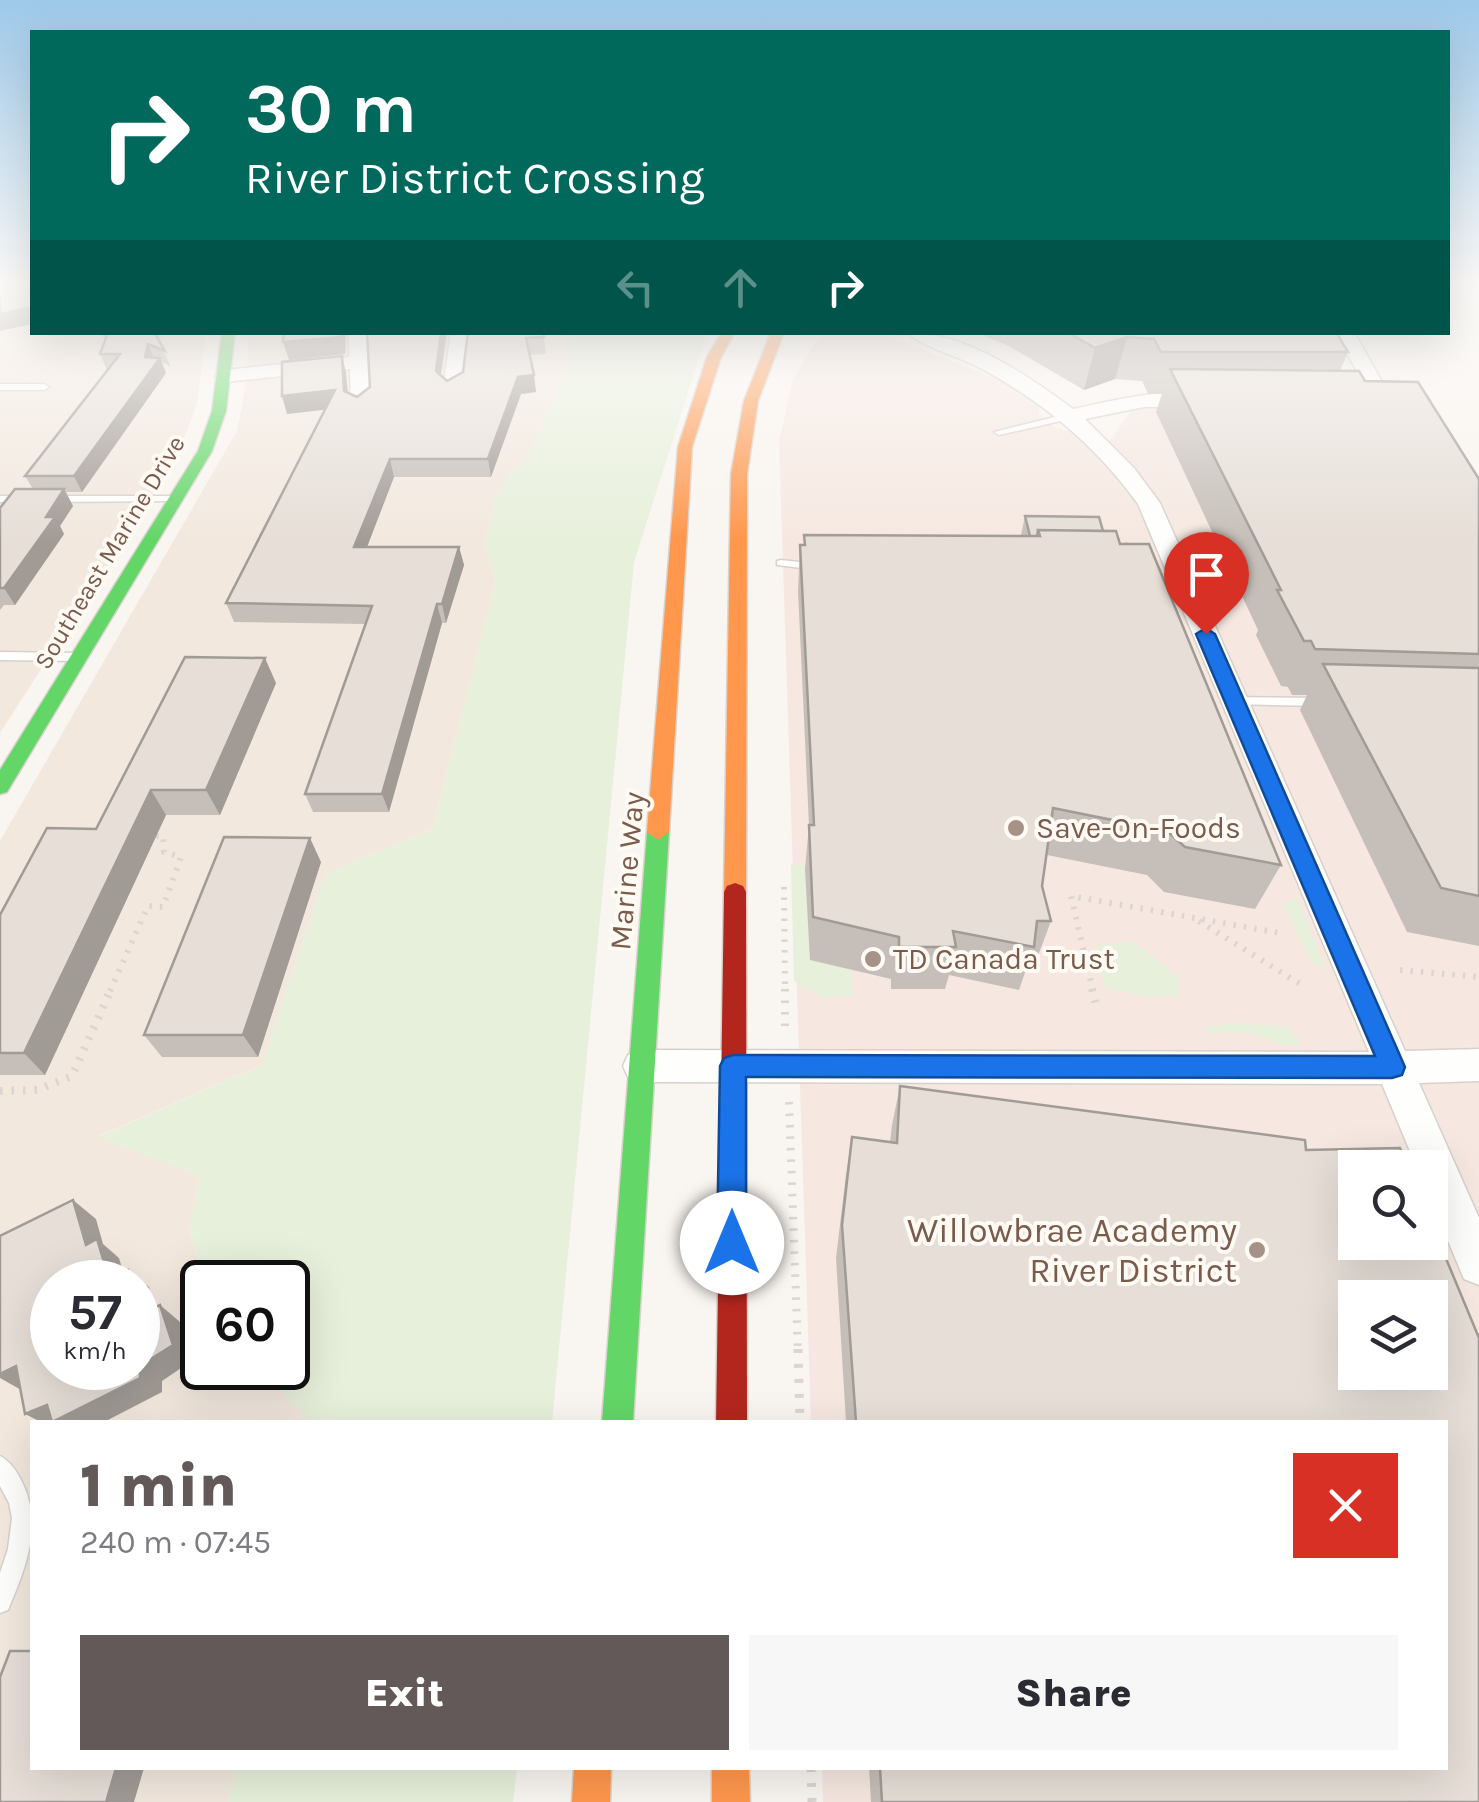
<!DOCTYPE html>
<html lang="en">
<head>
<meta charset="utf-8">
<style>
	:root { --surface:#fff; --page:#f7f7f7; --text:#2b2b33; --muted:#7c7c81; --accent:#625958 }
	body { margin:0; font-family:Karla,sans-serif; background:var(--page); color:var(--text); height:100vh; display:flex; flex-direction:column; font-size:38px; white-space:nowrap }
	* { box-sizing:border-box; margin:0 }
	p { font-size:32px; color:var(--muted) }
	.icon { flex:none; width:55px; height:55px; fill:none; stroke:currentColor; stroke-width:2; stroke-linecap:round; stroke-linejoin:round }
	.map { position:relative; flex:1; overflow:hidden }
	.side { position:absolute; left:30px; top:1420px; width:1418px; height:350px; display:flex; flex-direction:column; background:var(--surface); border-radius:0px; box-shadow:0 10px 40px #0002 }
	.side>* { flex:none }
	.guide { position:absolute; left:30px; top:30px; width:1420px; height:305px; border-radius:0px; box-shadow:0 10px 40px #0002; background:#00695c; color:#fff; overflow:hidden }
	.buttons { position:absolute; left:1338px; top:1150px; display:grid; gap:20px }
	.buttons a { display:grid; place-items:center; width:110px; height:110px; border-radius:0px; background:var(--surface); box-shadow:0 10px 40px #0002; font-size:50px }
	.speed { position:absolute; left:30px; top:1260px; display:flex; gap:20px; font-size:50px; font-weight:700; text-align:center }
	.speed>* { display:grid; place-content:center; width:130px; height:130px; border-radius:50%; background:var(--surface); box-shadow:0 10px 40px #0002; line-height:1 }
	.speed small { font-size:25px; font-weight:400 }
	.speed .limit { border:5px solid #111; border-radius:15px; background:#fff; color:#111 }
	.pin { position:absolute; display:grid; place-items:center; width:85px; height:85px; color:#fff; margin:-102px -42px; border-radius:50% 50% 50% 0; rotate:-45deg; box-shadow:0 0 10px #0007 }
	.pin .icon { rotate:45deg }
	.me { position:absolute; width:110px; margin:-55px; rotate:0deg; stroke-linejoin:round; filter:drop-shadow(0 0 8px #0008) }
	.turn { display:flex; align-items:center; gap:35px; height:210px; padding:0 50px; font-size:45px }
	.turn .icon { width:130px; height:130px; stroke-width:2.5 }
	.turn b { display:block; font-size:70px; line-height:85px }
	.lanes { display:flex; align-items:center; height:95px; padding:0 50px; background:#0003; justify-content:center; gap:50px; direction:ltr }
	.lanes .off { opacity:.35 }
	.round { display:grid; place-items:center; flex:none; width:105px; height:105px; border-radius:0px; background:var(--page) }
	.overview { display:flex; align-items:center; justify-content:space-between; height:170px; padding:0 50px }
	h1 { font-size:60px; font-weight:800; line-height:75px; color:var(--accent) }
	.button { display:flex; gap:20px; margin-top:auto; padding:20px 50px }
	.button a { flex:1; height:115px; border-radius:0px; background:var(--accent); color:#fff; font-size:40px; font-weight:800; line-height:115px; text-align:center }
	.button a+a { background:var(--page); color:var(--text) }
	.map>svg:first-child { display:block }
	.residential { fill:#f2e8de; fill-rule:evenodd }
	.commercial { fill:#f6e8e1; fill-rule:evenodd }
	.green { fill:#e7f0db }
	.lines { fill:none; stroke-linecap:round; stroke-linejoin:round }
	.lane-casing { stroke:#d7d1cb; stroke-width:3 }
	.street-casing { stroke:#d7d1cb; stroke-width:3 }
	.fast-casing { stroke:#d9d2cb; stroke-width:3 }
	.slow-casing { stroke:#d9d2cb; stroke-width:3 }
	.jam-casing { stroke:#d9d2cb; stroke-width:3 }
	.path-far3 { stroke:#dcd5d0; stroke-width:5; stroke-dasharray:2.5 6; stroke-linecap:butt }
	.path-far2 { stroke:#dcd5d0; stroke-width:6; stroke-dasharray:2.5 8; stroke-linecap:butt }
	.path-far1 { stroke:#dcd5d0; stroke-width:8; stroke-dasharray:2.5 9; stroke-linecap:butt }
	.path { stroke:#dcd5d0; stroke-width:9; stroke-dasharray:4 11; stroke-linecap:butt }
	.lane { fill:#fefefd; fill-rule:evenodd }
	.street { fill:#fefefd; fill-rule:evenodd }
	.fast { fill:#63d668; fill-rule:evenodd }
	.slow { fill:#ff974d; fill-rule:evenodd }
	.jam { fill:#b3261e; fill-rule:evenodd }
	.wall { fill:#c6bfb9; fill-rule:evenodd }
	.shaded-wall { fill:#a19b96 }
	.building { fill:#e6ded7; stroke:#a19b96; stroke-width:2.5; fill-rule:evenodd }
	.route { fill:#1a73e8; stroke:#114b97; stroke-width:2.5 }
	.poi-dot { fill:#a69286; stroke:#fffaf3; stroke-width:4 }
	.labels { text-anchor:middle; stroke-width:8; stroke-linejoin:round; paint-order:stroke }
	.far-street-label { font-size:25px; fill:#7a5c4d; stroke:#fffaf3 }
	.poi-label { font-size:30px; fill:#7a5c4d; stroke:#fffaf3; text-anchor:start }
	.street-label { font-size:30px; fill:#7a5c4d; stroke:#fffaf3 }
	.near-poi-label { font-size:35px; fill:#7a5c4d; stroke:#fffaf3; text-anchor:end }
</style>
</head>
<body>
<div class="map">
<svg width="1479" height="1802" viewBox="0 0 1479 1802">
	<rect width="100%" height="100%" fill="#f9f5f0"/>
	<path class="residential" d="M32 300V332L206 333 197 404 177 457 0 733V305Z
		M249 333H568L572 356 527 459 499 489 484 545 496 580 433 829 326 874 262 1065 99 1136 199 1175 190 1232 204 1282 202 1368H262L310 1422H32V1768H236L228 1802H0V841L237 431 246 383ZM52 1282H138V1368H52Z"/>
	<path class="commercial" d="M877 332 1007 383 1039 406V415L1056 428 1072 432 1099 456 1133 408 1202 404 1479 520V1802H823L822 1768H1445V1422H811L779 442 793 379 822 333ZM1355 1168H1430V1242H1355ZM1355 1298H1430V1372H1355Z"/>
	<path class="green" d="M568 333H707L634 562 552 1422H310L262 1368H288V1282H204L190 1232 199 1175 98 1137 262 1065 326 874 433 829 496 580 484 545 499 489 527 459 572 357Z
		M791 865H815V869L805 870 810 960 851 970 853 996 821 997 794 981Z
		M1297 898 1325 967 1312 963 1282 902Z
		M1132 941 1179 977 1178 996 1149 997 1105 988 1097 945Z
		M1234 1023 1288 1027 1303 1045H1282L1251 1033H1206L1205 1027Z
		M236 1768H517L513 1802H228Z"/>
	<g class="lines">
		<g class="lane-casing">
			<path id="lane" d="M0 384H44L49 387 44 390H0Z
				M1071 413 1074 414V418L999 435 994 432Z
				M0 496H26L31 499 26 502H0Z
				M175 496 179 497V501L49 502 44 499 49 496Z
				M781 560 818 564 824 567 818 570 777 565V561Z
				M0 652 79 653 85 657 79 661 0 660Z
				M1235 697 1321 698 1327 702 1321 706 1230 704V698Z
				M0 1456C10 1461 16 1470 21 1480 44 1524 26 1567 8 1610L0 1613V1573L8 1549 12 1518 9 1503 0 1486Z"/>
		</g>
		<g class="street-casing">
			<path id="street" d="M349 332H367L371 405 368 409 361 411 351 405 350 369 225 382 215 376 225 370 349 357Z
				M451 332H469L463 389 453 395 443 389Z
				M906 332C965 332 1026 374 1073 409 1103 403 1192 380 1215 401L1205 407H1144L1085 419 1134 468 1160 503 1405 1051 1479 1049V1081L1419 1083 1479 1218V1285L1464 1279 1430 1198V1168H1417L1382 1084 641 1082 628 1077 623 1066 628 1055 641 1050 1369 1052 1138 504C1096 446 1045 403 982 369 959 356 926 349 906 332Z
				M1335 332H1354L1396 407 1393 411H1379Z"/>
		</g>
		<g class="fast-casing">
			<path id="fast" d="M222 332H235L226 411 212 451 7 792 0 794V770L198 451 212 411Z
				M658 824 669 832 633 1422H602L647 832Z"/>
		</g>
		<g class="slow-casing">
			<path id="slow" d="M722 332H735L721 357 692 447 669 832 658 840 647 832 678 447 707 357Z
				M771 332H784L758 401 747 474 746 892 743 898H727L724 892 731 474 744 401Z
				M574 1768H611L610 1802H572Z
				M712 1768H749L750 1802H712Z"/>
		</g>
		<g class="jam-casing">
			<path id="jam" d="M735 883 743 886 746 892 747 1422H716L724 892 727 886Z"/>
		</g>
		<path class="path-far3" d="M1095 527 1131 547"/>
		<path class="path-far2" d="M784 887 785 991
			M1199 921 1300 984
			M1400 970 1479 977
			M110 991 148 906 163 907 181 857 164 852 163 836H152
			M1093 991 1071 896 1280 933"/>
		<path class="path-far1" d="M785 989V1034
			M1092 989 1097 1009
			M0 1091 37 1090 72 1076 111 989
			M789 1102 798 1352"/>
		<path class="path" d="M798 1349 800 1422
			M811 1768 812 1802"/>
		<use href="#lane" class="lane"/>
		<use href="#street" class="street"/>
		<use href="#fast" class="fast"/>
		<use href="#slow" class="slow"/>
		<use href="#jam" class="jam"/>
	</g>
	<path class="wall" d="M93 332H161L159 341 171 367 162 362 166 373 82 492H66L73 506 60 526 64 534 15 605H4L0 610V508L33 489 25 476 107 370 100 354 106 338Z
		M468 332H543L546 354 530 355 536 392 521 394 491 477H394L367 547H459L464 565 446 623H442L389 812H313L305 794 365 624 234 622 226 603 325 409 287 414 342 356 346 373 348 393 357 397 370 387 441 376 447 381 463 372Z
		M974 332H1336L1348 352 1340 371 1365 381 1479 479V946L1407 932 1300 710 1307 695H1292L1288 687 1281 686 1256 635 1258 630 1156 412 1162 394H1148L1142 381 1115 379 1084 390 1007 345Z
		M1025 516 1103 531 1120 544 1281 865 1255 909 1164 892 1147 875 1047 855 1042 886 1051 921 1035 964H1028L1019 990 949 975 945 989H891V979L810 960 805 869 809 825 798 591 800 545H804V535H1021Z
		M276 683 220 815H166L45 1075H0V915L96 829Z
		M321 862 258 1057H162L144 1035Z
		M900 1086 1305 1140 1306 1150 1400 1148 1408 1168H1355V1242H1430V1220L1479 1338V1802H871L869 1768H1445V1422H846L836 1258 846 1174 852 1137 890 1142 892 1125ZM1355 1298H1430V1372H1355Z"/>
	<path class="shaded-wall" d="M32 307V324L0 331V314Z
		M341 332H346L345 354 289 360 283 342Z
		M441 332H447L439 388 436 371Z
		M1127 337 1115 379 1084 390 1095 348Z
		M148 344 155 360 160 358 166 373 82 492 74 476 145 357Z
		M342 356 346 373 349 408 344 391Z
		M534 375 536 392 521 394 491 477 488 459 518 377Z
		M335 390 340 408 287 414 282 396Z
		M390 459 394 477 360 565 354 547Z
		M64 489 73 506 60 526 64 534 15 605 4 588Z
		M459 547 464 565 446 623 442 604Z
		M437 604 442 623 389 812 382 794Z
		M265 658 276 683 220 815 206 790Z
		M151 790 166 815 45 1075 24 1053Z
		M310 838 321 862 258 1057 243 1035Z
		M73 1200 96 1219 103 1244 119 1258 126 1282 109 1279 86 1245Z
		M128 1270 149 1287 162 1330 141 1314 138 1301V1282H132Z
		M160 1305 180 1322 193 1360 162 1381V1392L104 1422H41L25 1414 140 1366Z
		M16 1366 23 1391 0 1378V1374Z
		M116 1768H144L134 1802H106Z"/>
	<path class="building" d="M0 288 32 289V307L0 314Z
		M108 332H154L165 351 148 344 145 357 160 358 74 476H25L120 354H100Z
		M284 332H341V337L283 342Z
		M367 332H441L436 371 447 381 463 372 468 332H543L544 337 526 338 534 375 518 377 488 459H390L354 547H459L442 604H437L382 794H305L372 606 226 603 335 390 282 396V362L342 356 344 391 357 397 370 387Z
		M1067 332H1336L1348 352H1161L1154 339 1127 337 1095 348Z
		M1170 369 1359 371 1365 381 1418 382 1479 479V654L1315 649 1311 641H1304L1277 590H1281Z
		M15 489H64L46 517H55L4 588H0V508Z
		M1025 516 1099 517 1103 531 1038 530 1037 536H1030Z
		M1038 530 1116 531 1120 544H1149L1281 865 1185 847 1167 831 1053 808 1042 886 1051 921H1037L1034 947 953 931 956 947H899V937L813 917 809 825H814L800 545H805L804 535 1040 536Z
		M185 657 265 658 206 790H151L24 1053H0V915L47 828 96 829Z
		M1323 664 1479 668V896L1441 888Z
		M224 837 310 838 243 1035H144Z
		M900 1086 1305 1140 1306 1150 1400 1148 1408 1168H1355V1242H1430V1220L1479 1338V1802H882L880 1768H1445V1422H856L842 1225 852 1137 897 1143ZM1355 1298H1430V1372H1355Z
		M73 1200 86 1245 97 1239 109 1279 128 1270 132 1282H52V1368H138V1301L141 1314 160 1305 173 1345 140 1366V1378L52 1422 47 1405 25 1414 16 1366 0 1374V1236Z
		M10 1651H32V1768H116L106 1802H0V1677Z"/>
	<linearGradient id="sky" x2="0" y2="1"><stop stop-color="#9ec9e9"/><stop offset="0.53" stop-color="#fcfaf8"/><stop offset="1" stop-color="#fcfaf8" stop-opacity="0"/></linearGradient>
	<rect width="1479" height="541" fill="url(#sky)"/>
	<path class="route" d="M1206 628 1215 634 1405 1067 1402 1075 1392 1078 746 1077V1243L742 1253 732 1257 722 1253 717 1243 720 1066 724 1058 733 1055 1375 1056 1196 634Z"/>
	<g class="poi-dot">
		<circle cx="1016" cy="828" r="10"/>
		<circle cx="873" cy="959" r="10"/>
		<circle cx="1257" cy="1250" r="10"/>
	</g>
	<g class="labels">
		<g class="far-street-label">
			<text transform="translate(109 552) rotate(-59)" y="9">Southeast Marine Drive</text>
		</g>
		<g class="poi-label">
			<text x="1036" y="838">Save-On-Foods</text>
			<text x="893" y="969">TD Canada Trust</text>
		</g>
		<g class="street-label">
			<text transform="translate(627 871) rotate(-85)" y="10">Marine Way</text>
		</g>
		<g class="near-poi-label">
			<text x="1237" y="1242">Willowbrae Academy<tspan x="1237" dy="40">River District</tspan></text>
		</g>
	</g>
</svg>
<div class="buttons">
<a><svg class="icon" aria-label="search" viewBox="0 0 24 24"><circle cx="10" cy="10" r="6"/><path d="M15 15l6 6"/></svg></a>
<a><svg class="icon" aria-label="layers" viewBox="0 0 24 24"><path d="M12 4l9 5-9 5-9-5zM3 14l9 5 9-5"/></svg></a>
</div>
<div class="speed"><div>57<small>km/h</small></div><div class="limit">60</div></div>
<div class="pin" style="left:1206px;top:634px;background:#d93025"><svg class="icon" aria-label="arrive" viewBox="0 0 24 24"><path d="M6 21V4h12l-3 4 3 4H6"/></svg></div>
<svg class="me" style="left:732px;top:1243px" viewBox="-20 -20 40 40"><circle r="19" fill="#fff"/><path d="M0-13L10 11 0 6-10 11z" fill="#1a73e8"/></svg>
<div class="guide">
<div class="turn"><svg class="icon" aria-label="right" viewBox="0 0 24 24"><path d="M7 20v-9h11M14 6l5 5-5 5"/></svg><div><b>30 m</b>River District Crossing</div></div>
<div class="lanes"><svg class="icon off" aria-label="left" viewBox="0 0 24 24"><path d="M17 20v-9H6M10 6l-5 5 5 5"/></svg><svg class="icon off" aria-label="ahead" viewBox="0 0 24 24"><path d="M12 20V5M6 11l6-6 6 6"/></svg><svg class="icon" aria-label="right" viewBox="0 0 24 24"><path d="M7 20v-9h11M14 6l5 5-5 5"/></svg></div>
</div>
<section class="side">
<div class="overview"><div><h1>1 min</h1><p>240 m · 07:45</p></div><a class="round" style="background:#d93025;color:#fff"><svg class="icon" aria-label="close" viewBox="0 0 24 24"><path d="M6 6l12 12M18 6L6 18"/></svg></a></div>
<div class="button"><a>Exit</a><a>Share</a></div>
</section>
</div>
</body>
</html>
